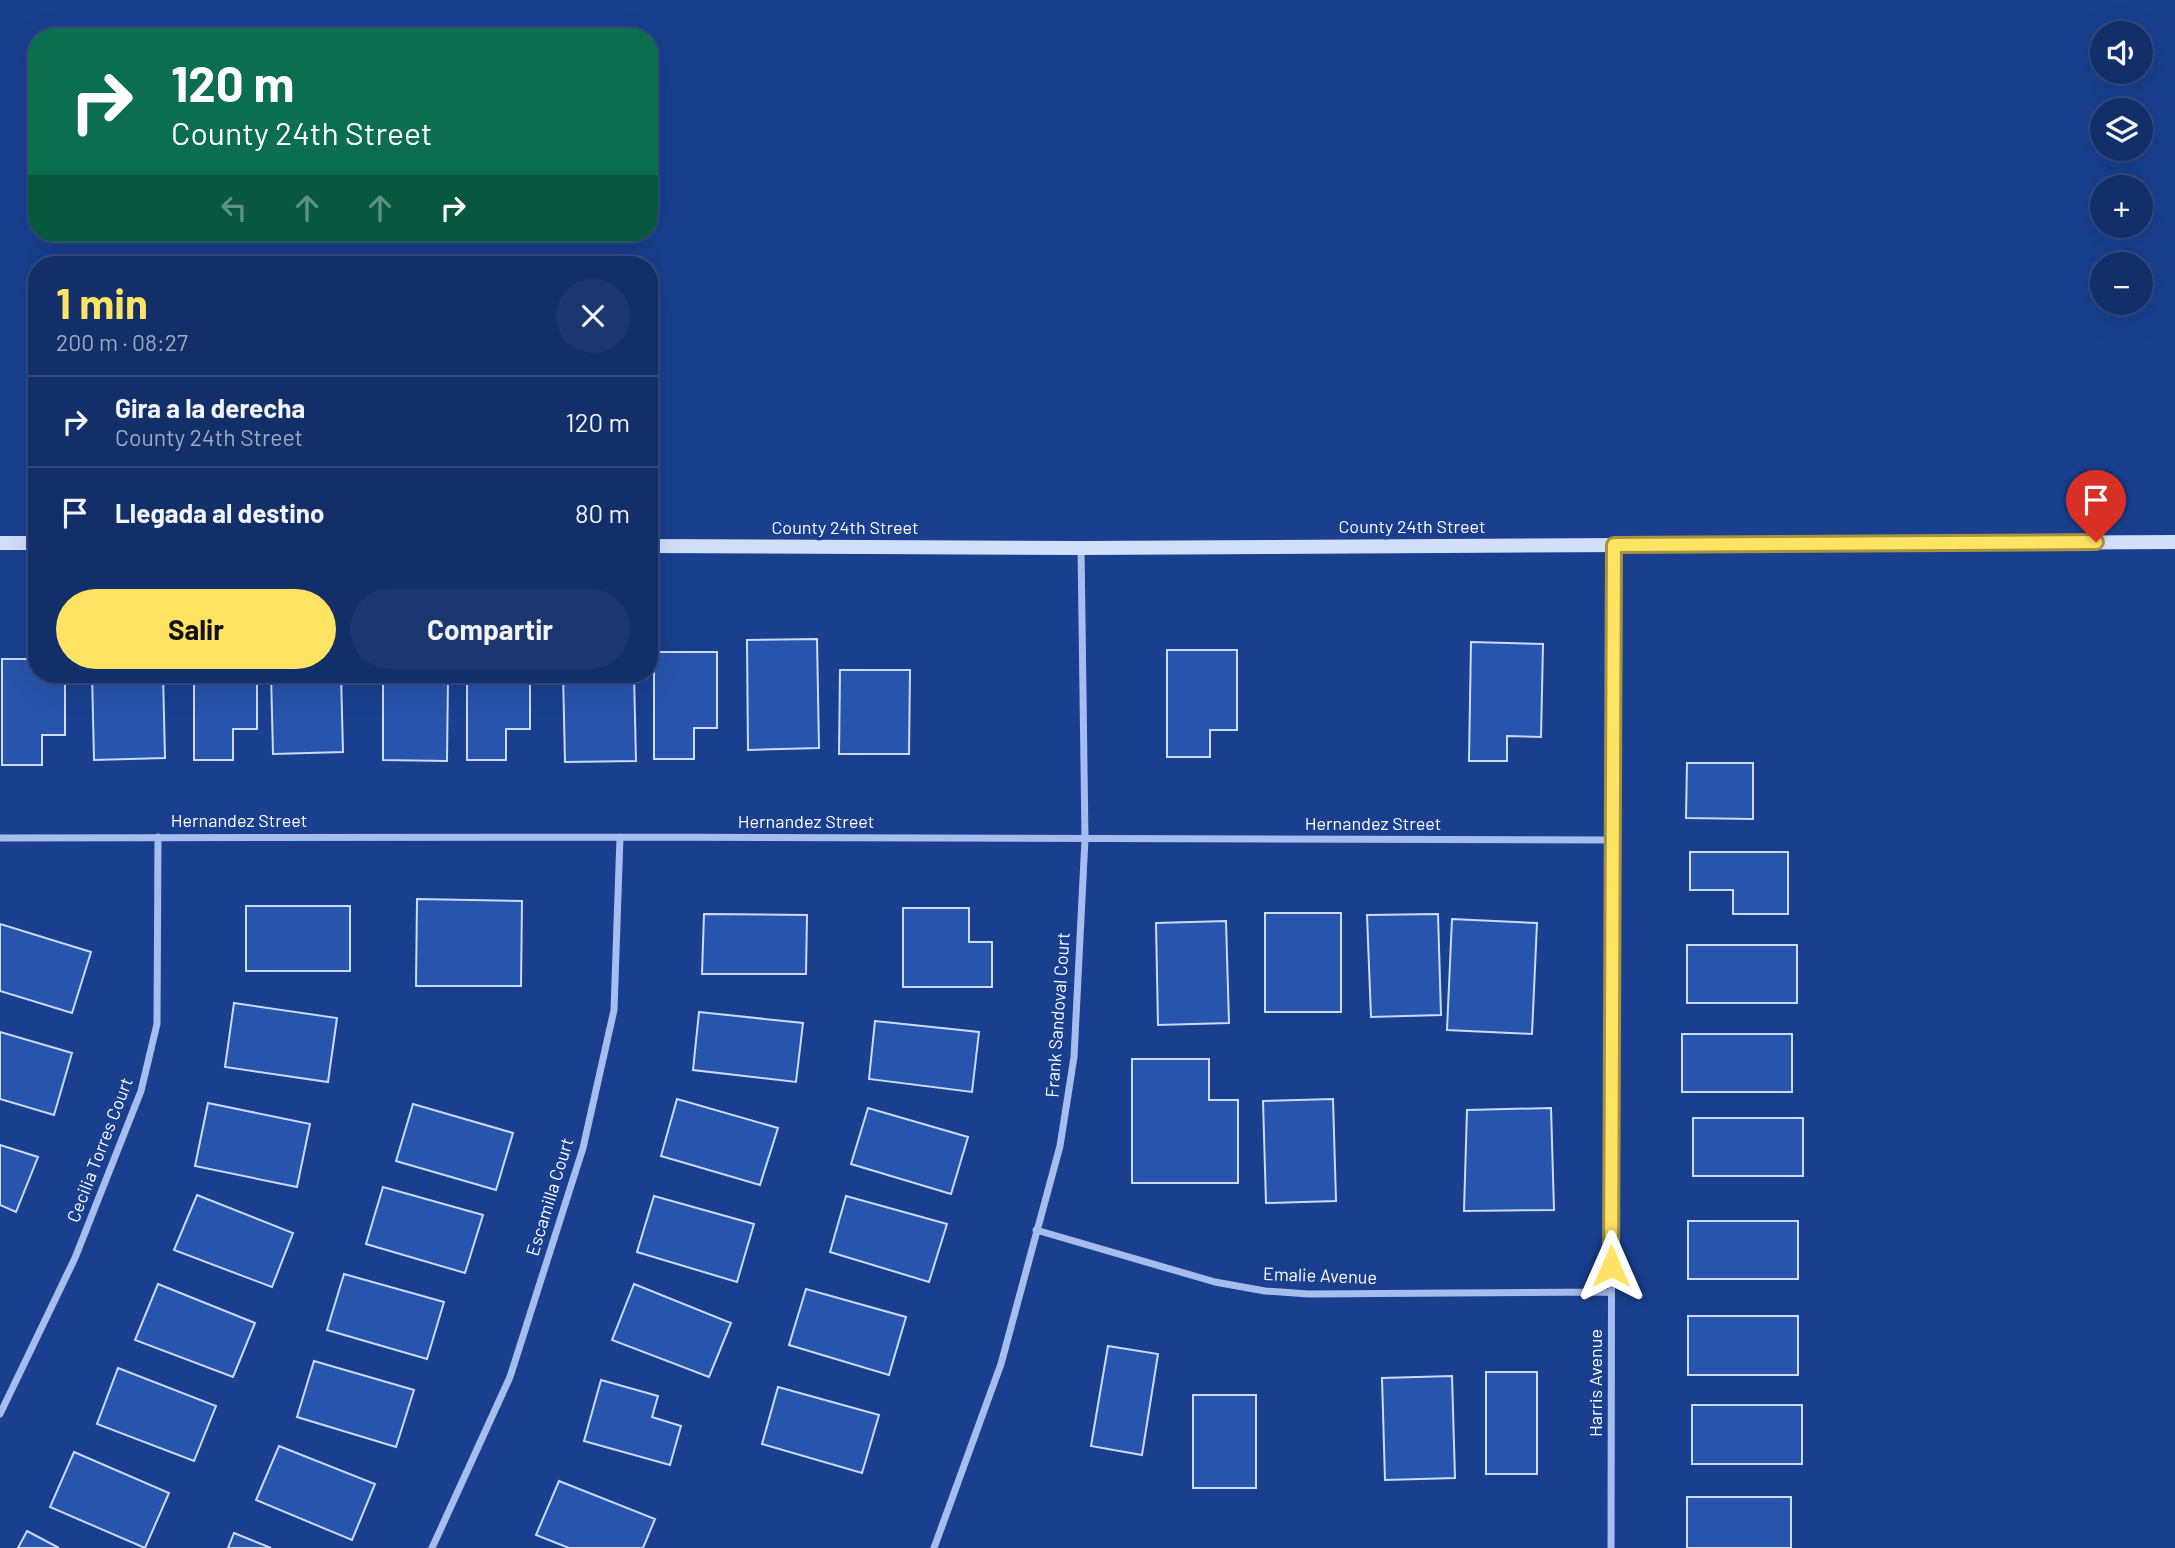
<!DOCTYPE html>
<html lang="es">
<head>
<meta charset="utf-8">
<style>
	:root { --surface:#132f6a; --page:#1c3770; --text:#f1f3f6; --muted:#9da9c1; --line:#324a7e; --accent:#ffe362 }
	body { margin:0; font-family:Barlow,sans-serif; background:var(--page); color:var(--text); height:100vh; display:flex; flex-direction:column; font-size:26px; white-space:nowrap }
	* { box-sizing:border-box; margin:0 }
	p { font-size:23px; color:var(--muted) }
	.icon { flex:none; width:38px; height:38px; fill:none; stroke:currentColor; stroke-width:2; stroke-linecap:round; stroke-linejoin:round }
	.map { position:relative; flex:1; overflow:hidden }
	.details { position:absolute; left:28px; top:256px; width:630px; height:427px; display:flex; flex-direction:column; background:var(--surface); border-radius:28px; box-shadow:0 7px 28px #0002,0 0 0 2px var(--line) }
	.details>* { flex:none }
	.banner { position:absolute; left:28px; top:28px; width:630px; height:214px; border-radius:28px; box-shadow:0 7px 28px #0002,0 0 0 2px var(--line); background:#0b6e4f; color:#fff; overflow:hidden }
	.buttons { position:absolute; left:2090px; top:21px; display:grid; gap:14px }
	.buttons a { display:grid; place-items:center; width:63px; height:63px; border-radius:50%; background:var(--surface); box-shadow:0 7px 28px #0002,0 0 0 2px var(--line); font-size:35px }
	.pin { position:absolute; display:grid; place-items:center; width:60px; height:60px; color:#fff; margin:-72px -30px; border-radius:50% 50% 50% 0; rotate:-45deg; box-shadow:0 0 7px #0007 }
	.pin .icon { rotate:45deg }
	.me { position:absolute; width:77px; margin:-38px; rotate:0deg; stroke-linejoin:round; filter:drop-shadow(0 0 5px #0008) }
	.turn { display:flex; align-items:center; gap:24px; height:147px; padding:0 28px; font-size:32px }
	.turn .icon { width:91px; height:91px; stroke-width:2.5 }
	.turn b { display:block; font-size:49px; line-height:60px }
	.lanes { display:flex; align-items:center; height:66px; padding:0 28px; background:#0003; justify-content:center; gap:35px; direction:ltr }
	.lanes .off { opacity:.35 }
	.round { display:grid; place-items:center; flex:none; width:74px; height:74px; border-radius:37px; background:var(--page) }
	.overview { display:flex; align-items:center; justify-content:space-between; height:119px; padding:0 28px }
	h1 { font-size:42px; font-weight:700; line-height:52px; color:var(--accent) }
	.action { display:flex; gap:14px; margin-top:auto; padding:14px 28px }
	.action a { flex:1; height:80px; border-radius:42px; background:var(--accent); color:#111; font-size:28px; font-weight:700; line-height:80px; text-align:center }
	.action a+a { background:var(--page); color:var(--text) }
	ul { padding:0; list-style:none }
	li { display:flex; align-items:center; gap:21px; height:91px; padding:0 28px; border-top:2px solid var(--line) }
	li div { flex:1 }
	li b { display:block; font-size:26px }
	li em { font-style:normal }
	.map>svg:first-child { display:block }
	.building { fill:#2754ac; stroke:#cbdbfa; stroke-width:2 }
	.lines { fill:none; stroke-linecap:round; stroke-linejoin:round }
	.minor { stroke:#a5beef; stroke-width:7 }
	.secondary { stroke:#d2dffa; stroke-width:14 }
	.route-casing { stroke:#a69440; stroke-width:18 }
	.route { stroke:#ffe362; stroke-width:12 }
	.labels { text-anchor:middle; stroke-width:7; stroke-linejoin:round; paint-order:stroke }
	.street-label { font-size:18px; fill:#fff; stroke:#193f8e }
</style>
</head>
<body>
<div class="map">
<svg width="2175" height="1548" viewBox="0 0 2175 1548">
	<rect width="100%" height="100%" fill="#193f8e"/>
	<path class="building" d="M817 639 819 748 748 750 747 640Z
		M1471 642 1543 644 1541 737 1507 736V761H1469Z
		M1167 650H1237V730H1210V757H1167Z
		M654 652H717V728H694V759H654Z
		M2 659H37V674H65V735H42V765H2Z
		M840 670H910L909 754H839Z
		M92 674H163L165 758 94 760Z
		M194 674H257V729H233V760H194Z
		M271 674H341L343 752 273 754Z
		M383 674H448L447 761 383 760Z
		M467 674H530V729H506V760H467Z
		M563 674H634L636 761 565 762Z
		M1687 763H1753V819L1686 818Z
		M1690 852H1788V914H1733V890H1690Z
		M417 899 522 901 521 986H416Z
		M246 906H350V971H246Z
		M903 908H969V942H992V987H903Z
		M1265 913H1341V1012H1265Z
		M704 914 807 915 806 974H702Z
		M1438 914 1441 1015 1371 1017 1367 915Z
		M1452 919 1537 923 1532 1034 1447 1030Z
		M1226 921 1229 1023 1158 1025 1156 923Z
		M0 924 91 952 72 1013 0 991Z
		M1687 945H1797V1003H1687Z
		M234 1003 337 1018 328 1082 225 1067Z
		M699 1012 803 1023 796 1082 693 1070Z
		M875 1021 979 1032 972 1092 869 1079Z
		M0 1032 72 1053 54 1115 0 1099Z
		M1682 1034H1792V1092H1682Z
		M1132 1059H1209V1100H1238V1183H1132Z
		M677 1099 778 1128 760 1185 661 1156Z
		M1333 1099 1336 1201 1266 1203 1263 1101Z
		M208 1103 310 1124 297 1187 195 1166Z
		M413 1104 513 1133 496 1190 396 1161Z
		M868 1108 968 1137 951 1194 851 1164Z
		M1551 1108 1554 1210 1464 1211 1467 1110Z
		M1693 1118H1803V1176H1693Z
		M0 1145 38 1157 16 1212 0 1205Z
		M383 1187 483 1215 465 1273 366 1244Z
		M197 1195 293 1233 272 1287 174 1250Z
		M654 1196 754 1224 737 1282 637 1252Z
		M846 1196 947 1224 929 1282 830 1252Z
		M1688 1221H1798V1279H1688Z
		M344 1274 444 1302 427 1359 327 1330Z
		M158 1284 255 1323 233 1377 135 1340Z
		M634 1284 731 1323 709 1377 612 1340Z
		M806 1289 906 1317 889 1375 789 1345Z
		M1688 1316H1798V1375H1688Z
		M1108 1346 1158 1354 1142 1455 1091 1446Z
		M314 1361 414 1390 396 1447 297 1417Z
		M118 1368 216 1406 194 1461 97 1424Z
		M1486 1372H1537V1474H1486Z
		M1452 1376 1455 1478 1385 1480 1382 1378Z
		M601 1380 658 1396 652 1417 681 1426 670 1465 584 1441Z
		M778 1387 879 1415 862 1473 762 1444Z
		M1193 1395H1256V1488H1193Z
		M1692 1405H1802V1464H1692Z
		M279 1446 375 1484 352 1540 256 1500Z
		M74 1452 169 1493 145 1548 50 1507Z
		M559 1481 655 1519 643 1548H569L536 1535Z
		M1687 1497H1791V1548H1687Z
		M27 1531 59 1548H18Z
		M234 1533 271 1548H228Z"/>
	<g class="lines">
		<path class="minor" d="M0 838 620 837 1611 840
			M1036 1230 1215 1282 1265 1291 1309 1294 1611 1292
			M0 1414 75 1258 141 1091 157 1024 158 837
			M432 1548 510 1377 583 1148 614 1010 620 837
			M934 1548 1001 1364 1060 1146 1074 1057 1085 839 1081 548
			M1611 1548 1613 545"/>
		<path class="secondary" d="M0 543H37
			M649 546 1081 548 2175 542"/>
	</g>
	<g class="lines">
		<g class="route-casing">
			<path id="route" d="M1611 1266 1614 545 2096 542"/>
		</g>
		<use href="#route" class="route"/>
	</g>
	<g class="labels">
		<g class="street-label">
			<text x="1412" y="533">County 24th Street</text>
			<text x="845" y="534">County 24th Street</text>
			<text x="239" y="827">Hernandez Street</text>
			<text x="806" y="828">Hernandez Street</text>
			<text x="1373" y="830">Hernandez Street</text>
			<text transform="translate(1058 1015) rotate(-86)" y="6">Frank Sandoval Court</text>
			<text transform="translate(100 1150) rotate(-69)" y="6">Cecilia Torres Court</text>
			<text transform="translate(550 1197) rotate(-73)" y="6">Escamilla Court</text>
			<text transform="translate(1320 1276) rotate(2)" y="6">Emalie Avenue</text>
			<text transform="translate(1596 1383) rotate(-90)" y="6">Harris Avenue</text>
		</g>
	</g>
</svg>
<div class="buttons">
<a><svg class="icon" aria-label="sound" viewBox="0 0 24 24"><path d="M4 9h4l5-4v14l-5-4H4zM17 9q2 3 0 6"/></svg></a>
<a><svg class="icon" aria-label="layers" viewBox="0 0 24 24"><path d="M12 4l9 5-9 5-9-5zM3 14l9 5 9-5"/></svg></a>
<a>+</a>
<a>−</a>
</div>
<div class="pin" style="left:2096px;top:542px;background:#d93025"><svg class="icon" aria-label="arrive" viewBox="0 0 24 24"><path d="M6 21V4h12l-3 4 3 4H6"/></svg></div>
<svg class="me" style="left:1611px;top:1266px" viewBox="-20 -20 40 40"><path d="M0-17L14 15 0 8-14 15z" fill="#ffe362" stroke="#fff" stroke-width="4"/></svg>
<div class="banner">
<div class="turn"><svg class="icon" aria-label="right" viewBox="0 0 24 24"><path d="M7 20v-9h11M14 6l5 5-5 5"/></svg><div><b>120 m</b>County 24th Street</div></div>
<div class="lanes"><svg class="icon off" aria-label="left" viewBox="0 0 24 24"><path d="M17 20v-9H6M10 6l-5 5 5 5"/></svg><svg class="icon off" aria-label="ahead" viewBox="0 0 24 24"><path d="M12 20V5M6 11l6-6 6 6"/></svg><svg class="icon off" aria-label="ahead" viewBox="0 0 24 24"><path d="M12 20V5M6 11l6-6 6 6"/></svg><svg class="icon" aria-label="right" viewBox="0 0 24 24"><path d="M7 20v-9h11M14 6l5 5-5 5"/></svg></div>
</div>
<section class="details">
<div class="overview"><div><h1>1 min</h1><p>200 m · 08:27</p></div><a class="round"><svg class="icon" aria-label="close" viewBox="0 0 24 24"><path d="M6 6l12 12M18 6L6 18"/></svg></a></div>
<ul>
<li><svg class="icon" aria-label="right" viewBox="0 0 24 24"><path d="M7 20v-9h11M14 6l5 5-5 5"/></svg><div><b>Gira a la derecha</b><p>County 24th Street</p></div><em>120 m</em></li>
<li><svg class="icon" aria-label="arrive" viewBox="0 0 24 24"><path d="M6 21V4h12l-3 4 3 4H6"/></svg><div><b>Llegada al destino</b></div><em>80 m</em></li>
</ul>
<div class="action"><a>Salir</a><a>Compartir</a></div>
</section>
</div>
</body>
</html>
